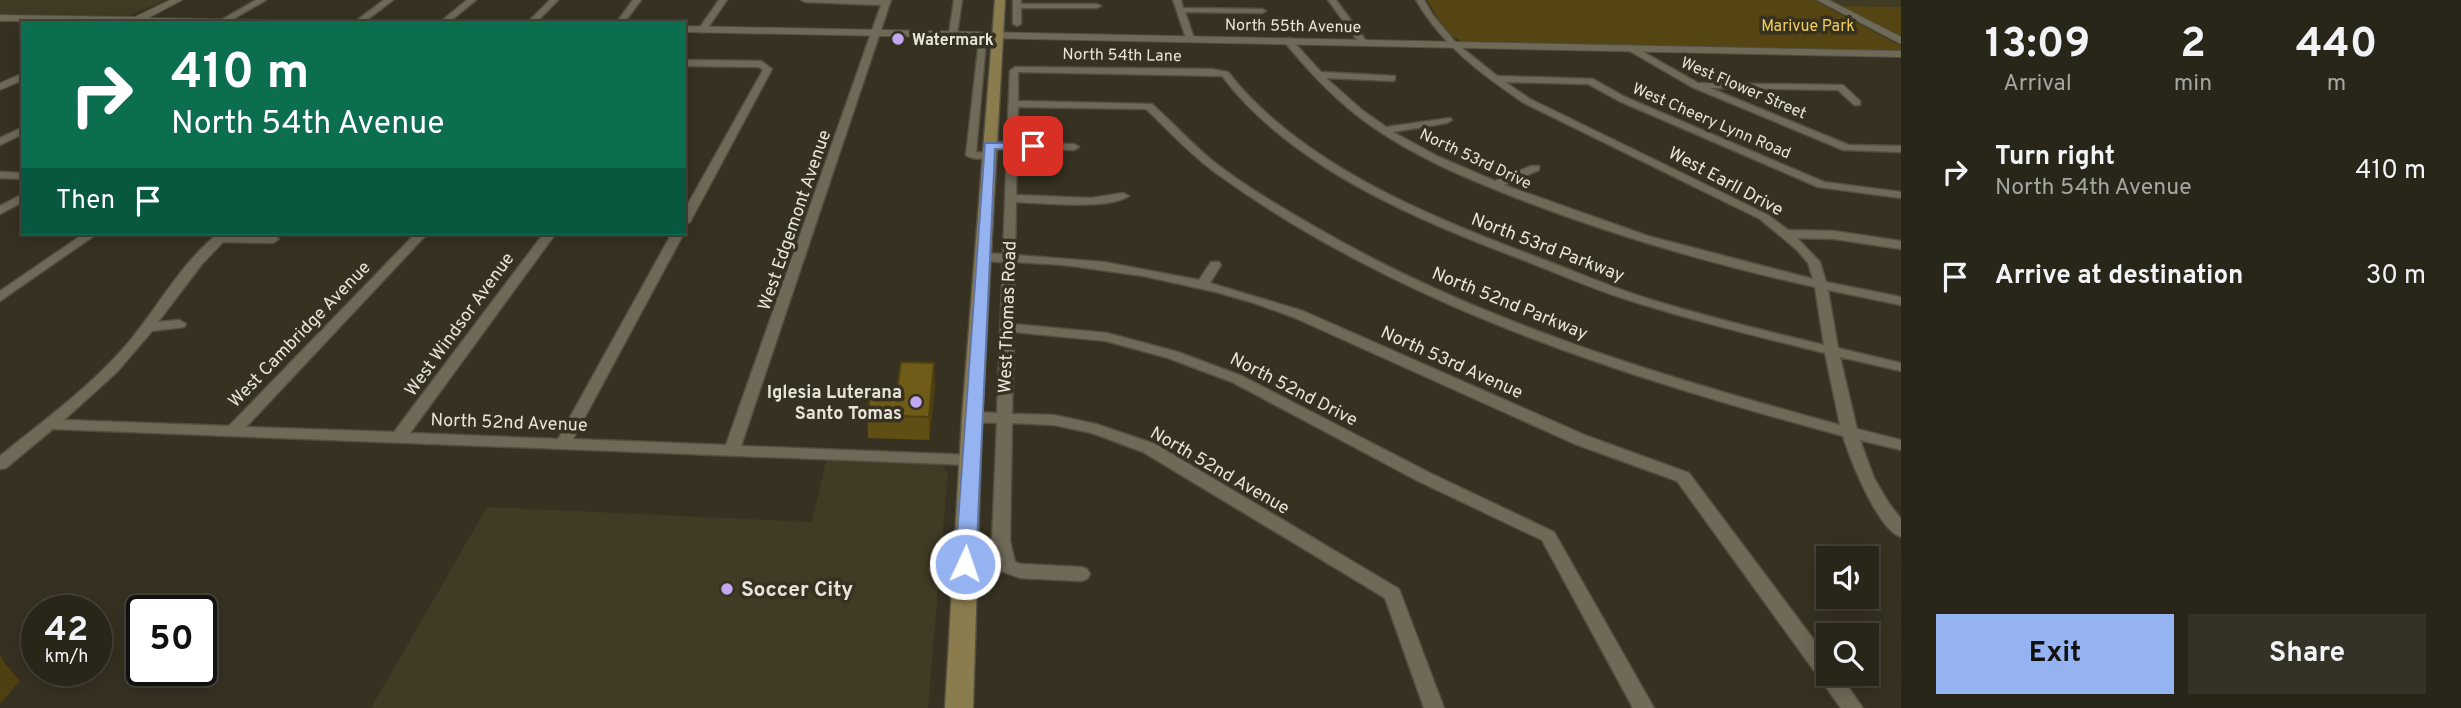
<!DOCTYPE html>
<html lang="en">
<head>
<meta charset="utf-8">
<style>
	:root { --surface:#282519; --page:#343126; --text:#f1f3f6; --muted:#a5a5a2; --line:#444238; --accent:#95b2f1 }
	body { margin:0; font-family:Overpass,sans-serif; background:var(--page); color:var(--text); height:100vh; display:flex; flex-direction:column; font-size:26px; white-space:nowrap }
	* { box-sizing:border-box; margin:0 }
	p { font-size:23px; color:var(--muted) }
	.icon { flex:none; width:38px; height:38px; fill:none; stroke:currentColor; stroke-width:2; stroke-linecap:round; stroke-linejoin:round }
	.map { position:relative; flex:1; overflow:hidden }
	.details { display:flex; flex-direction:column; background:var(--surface); width:560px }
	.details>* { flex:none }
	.top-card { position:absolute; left:21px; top:21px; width:665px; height:214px; border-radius:0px; box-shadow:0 4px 18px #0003,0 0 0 2px var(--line); background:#0b6e4f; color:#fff; overflow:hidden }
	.buttons { position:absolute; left:1816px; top:546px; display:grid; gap:14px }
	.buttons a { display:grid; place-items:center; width:63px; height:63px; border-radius:0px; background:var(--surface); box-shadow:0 4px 18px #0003,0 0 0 2px var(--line); font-size:35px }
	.speed { position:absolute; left:21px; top:595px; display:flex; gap:14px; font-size:35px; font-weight:700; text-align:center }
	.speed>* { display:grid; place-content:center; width:91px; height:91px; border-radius:50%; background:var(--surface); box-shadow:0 4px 18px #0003,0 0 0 2px var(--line); line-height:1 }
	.speed small { font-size:18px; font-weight:400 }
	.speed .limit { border:4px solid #111; border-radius:10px; background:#fff; color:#111 }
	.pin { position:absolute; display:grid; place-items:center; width:60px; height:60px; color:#fff; margin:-30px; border-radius:14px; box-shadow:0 4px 10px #0006 }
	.me { position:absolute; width:77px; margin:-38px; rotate:3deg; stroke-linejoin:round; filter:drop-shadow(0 0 5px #0008) }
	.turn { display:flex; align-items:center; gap:24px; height:147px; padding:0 35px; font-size:32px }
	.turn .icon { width:91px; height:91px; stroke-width:2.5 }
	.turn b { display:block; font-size:49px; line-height:60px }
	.then { display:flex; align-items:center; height:66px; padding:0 35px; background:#0003; gap:14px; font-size:26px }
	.eta { display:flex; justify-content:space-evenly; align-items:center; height:119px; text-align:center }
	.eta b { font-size:42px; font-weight:700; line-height:49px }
	.primary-button { display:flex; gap:14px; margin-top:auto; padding:14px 35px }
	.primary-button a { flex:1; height:80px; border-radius:0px; background:var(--accent); color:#111; font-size:28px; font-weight:700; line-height:80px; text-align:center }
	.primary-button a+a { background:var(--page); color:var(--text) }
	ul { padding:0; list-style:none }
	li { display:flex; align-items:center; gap:21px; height:105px; padding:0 35px }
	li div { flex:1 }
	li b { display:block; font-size:26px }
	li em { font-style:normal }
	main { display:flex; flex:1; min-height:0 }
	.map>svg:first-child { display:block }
	.built { fill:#413a25 }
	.green { fill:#544512 }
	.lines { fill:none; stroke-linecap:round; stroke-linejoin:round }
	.minor-casing { stroke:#524e40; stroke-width:3 }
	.tertiary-casing { stroke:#524e40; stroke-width:2 }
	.secondary-casing { stroke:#524e40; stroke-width:3 }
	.minor { fill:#6f6958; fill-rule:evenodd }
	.tertiary { fill:#6f6958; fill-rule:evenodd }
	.secondary { fill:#8a7c4d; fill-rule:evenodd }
	.wall { fill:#5f4f15 }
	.shaded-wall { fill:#4e4011 }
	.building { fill:#6f5c18; stroke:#4e4011; stroke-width:2 }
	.route { fill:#95b2f1; stroke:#61749d; stroke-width:2 }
	.poi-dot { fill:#c4a7f1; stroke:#363121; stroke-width:2.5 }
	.labels { text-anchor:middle; stroke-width:7; stroke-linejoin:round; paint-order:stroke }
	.far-street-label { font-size:16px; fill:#e7e4db; stroke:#363121 }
	.far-park-label { font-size:16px; fill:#f1ce5a; stroke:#363121 }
	.far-poi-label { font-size:16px; font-weight:bold; fill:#e7e4db; stroke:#363121; text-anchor:start }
	.street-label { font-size:18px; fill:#e7e4db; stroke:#363121 }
	.poi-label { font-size:18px; font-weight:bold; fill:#e7e4db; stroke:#363121; text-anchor:end }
	.near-poi-label { font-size:21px; font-weight:bold; fill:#e7e4db; stroke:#363121; text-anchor:start }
</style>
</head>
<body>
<main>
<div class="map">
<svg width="1901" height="708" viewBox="0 0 1901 708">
	<rect width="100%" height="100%" fill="#363121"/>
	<path class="built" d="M0 0H166L129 16 0 14Z
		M1829 0H1901V7L1841 6Z
		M826 460 941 465 948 472 928 708H371L487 507 812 522Z"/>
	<path class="green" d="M1427 0H1814L1901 46V51L1462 41C1447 37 1435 13 1427 0Z
		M1841 6 1901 7V37Z"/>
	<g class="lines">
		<g class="minor-casing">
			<path id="minor" d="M256 0H266L226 23H216Z
				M384 0H393L363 23H353Z
				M467 0H476L448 23H439Z
				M550 0H558L536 23H527Z
				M633 0H641L624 23H616Z
				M719 0H727L705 32H699L698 30Z
				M801 0H891L741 446 970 455 976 456 978 460 976 464 970 465 53 429 6 468 0 469V456C42 422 86 390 122 350 155 313 180 263 219 233L273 235 279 239 273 243 223 242 202 264 158 322 179 320 186 324 184 327 152 331 117 372 64 420 229 426 416 233H428L246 427 394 432 544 233H556L410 433 558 439 672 233H684L573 439 726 445 881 5 805 2Z
				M954 0H962L957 34 953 36 949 34Z
				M1013 0H1021V4H1097L1101 6 1097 8H1021V24L1017 26 1013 24Z
				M1173 0H1181L1183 8 1262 9 1266 11 1262 13 1185 12 1194 38 1190 40 1186 38Z
				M1328 0H1336L1367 42 1366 44H1360Z
				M1416 0H1424L1433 15 1456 43 1497 76 1593 79 1625 97 1824 182 1901 192V198L1818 187 1619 101 1588 84 1505 82 1530 99 1768 215 1788 230 1834 231 1901 241V249L1834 239 1797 238 1820 262 1826 282 1901 297V305L1828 290 1838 348 1901 363V371L1840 357 1857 429 1901 440V450L1860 440 1874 478 1888 502 1901 519V537C1878 530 1850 459 1843 436 1625 377 1401 307 1216 173 1191 155 1169 131 1146 109L1018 107 1017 143 1074 144 1079 147 1074 150 1017 149 1016 195 1091 198 1123 193 1129 196C1108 210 1042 203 1016 202L1015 255 1104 262 1199 280 1211 262H1219L1221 265 1210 283 1303 311 1587 436 1689 473 1829 660V674H1839L1863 708H1841L1677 481 1575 444 1293 317 1254 303 1216 292 1143 276 1064 265 1015 262 1014 324 1107 333 1178 352 1242 376 1430 473 1554 532 1654 708H1633L1542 540 1418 481 1232 382 1168 358 1106 341 1014 332 1012 414 1054 415 1096 424 1155 444 1399 589 1444 708H1424L1385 598 1143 452 1092 433 1054 425 1012 423 1010 541 1015 562 1021 564 1081 567 1087 569 1090 574 1087 579 1081 581 1020 578 1001 571 992 541 997 423 972 422 964 417 972 412 997 413 1003 262 982 261 976 257 982 253 1003 254 1007 148H989L984 145 989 142H1007L1010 71 1015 67 1211 69 1228 72C1300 164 1428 216 1534 256 1572 270 1610 287 1649 299 1707 317 1765 331 1824 345L1815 287C1711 264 1608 234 1509 195 1461 176 1412 155 1370 125 1337 102 1309 72 1283 40L1290 38 1321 72 1395 76V80L1392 81 1326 78 1362 110 1386 127 1450 118 1452 120 1447 123 1393 132 1437 156 1495 181 1531 166H1539V170L1504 185 1648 236 1813 279 1808 263 1797 250 1760 219 1524 103C1481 74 1442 45 1416 0ZM1018 72 1222 76C1293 169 1420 221 1526 261 1564 276 1602 293 1641 304 1702 323 1764 338 1825 353L1840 425C1660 376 1479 322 1317 228 1282 208 1246 187 1214 162 1192 144 1173 123 1152 104L1018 101Z
				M979 40 986 42 976 152 992 153 993 155C987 160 972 160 966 155Z
				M1631 45 1698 83 1843 85 1860 101V105H1854L1838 90 1710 88 1849 145 1901 146V152L1843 150 1692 87 1628 50V46Z
				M684 60 761 61 772 69 690 222 684 225V211L763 70 759 67 684 66Z
				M23 127V134L0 145V138Z
				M0 172 23 173V179L0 178Z
				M23 194V202L0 214V206Z
				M85 233H98L0 301V291Z"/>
		</g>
		<g class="tertiary-casing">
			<path id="tertiary" d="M170 0H182L148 18 278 20 283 23 0 21V15L135 17Z
				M1817 0H1829L1901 37V44Z
				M684 26 1901 51V57L684 32Z
				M23 73V80L0 90V83Z"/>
		</g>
		<g class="secondary-casing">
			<path id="secondary" d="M995 0H1005L982 417 973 708H945L962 417Z"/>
		</g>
		<use href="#minor" class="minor"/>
		<use href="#tertiary" class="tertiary"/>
		<use href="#secondary" class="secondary"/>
	</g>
	<path class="wall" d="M935 385 929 440 868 438 867 415 896 398Z"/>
	<path class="shaded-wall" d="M934 363 935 385 929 440V417Z
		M0 655 3 659 2 660 20 681 0 704Z"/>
	<path class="building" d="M901 362 934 363 929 417 867 415 870 397 896 398Z"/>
	<path class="route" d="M985 143H1033L1039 146 1033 150 995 149 976 564 973 569 965 571 958 569 955 564Z"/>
	<g class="poi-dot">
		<circle cx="898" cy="39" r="7"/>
		<circle cx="916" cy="402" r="7"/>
		<circle cx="727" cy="589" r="7"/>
	</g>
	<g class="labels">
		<g class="far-street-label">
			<text transform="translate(1293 25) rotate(1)" y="6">North 55th Avenue</text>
			<text transform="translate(1122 54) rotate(1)" y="6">North 54th Lane</text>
			<text transform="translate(1744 87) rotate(23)" y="6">West Flower Street</text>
			<text transform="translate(1712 120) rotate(23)" y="6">West Cheery Lynn Road</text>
			<text transform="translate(1476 158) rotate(25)" y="6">North 53rd Drive</text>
		</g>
		<g class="far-park-label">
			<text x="1808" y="31">Marivue Park</text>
		</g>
		<g class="far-poi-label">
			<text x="912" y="45">Watermark</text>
		</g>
		<g class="street-label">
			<text transform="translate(1726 181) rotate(28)" y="6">West Earll Drive</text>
			<text transform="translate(794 220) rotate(-71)" y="6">West Edgemont Avenue</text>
			<text transform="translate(1548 247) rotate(21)" y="6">North 53rd Parkway</text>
			<text transform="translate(1510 303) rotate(22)" y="6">North 52nd Parkway</text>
			<text transform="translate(1007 317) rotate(-88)" y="6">West Thomas Road</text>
			<text transform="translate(459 324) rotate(-54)" y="6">West Windsor Avenue</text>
			<text transform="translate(299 334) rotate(-46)" y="6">West Cambridge Avenue</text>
			<text transform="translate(1452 362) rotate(24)" y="6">North 53rd Avenue</text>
			<text transform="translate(1294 389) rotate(27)" y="6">North 52nd Drive</text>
			<text transform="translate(509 422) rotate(2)" y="6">North 52nd Avenue</text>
			<text transform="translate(1220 470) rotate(30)" y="6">North 52nd Avenue</text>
		</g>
		<g class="poi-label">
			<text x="902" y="398">Iglesia Luterana<tspan x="902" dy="21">Santo Tomas</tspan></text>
		</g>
		<g class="near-poi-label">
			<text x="741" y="596">Soccer City</text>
		</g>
	</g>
</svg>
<div class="buttons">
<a><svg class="icon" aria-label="sound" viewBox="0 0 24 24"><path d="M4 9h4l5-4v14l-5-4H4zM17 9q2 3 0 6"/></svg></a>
<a><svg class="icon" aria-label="search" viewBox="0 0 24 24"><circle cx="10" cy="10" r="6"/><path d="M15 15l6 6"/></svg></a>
</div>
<div class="speed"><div>42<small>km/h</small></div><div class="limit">50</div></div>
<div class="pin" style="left:1033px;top:146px;background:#d93025"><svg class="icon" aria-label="arrive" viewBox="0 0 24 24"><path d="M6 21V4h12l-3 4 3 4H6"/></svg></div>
<svg class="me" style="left:965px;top:564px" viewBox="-20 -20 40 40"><circle r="17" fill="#95b2f1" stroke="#fff" stroke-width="3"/><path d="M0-11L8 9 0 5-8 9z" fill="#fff"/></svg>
<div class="top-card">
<div class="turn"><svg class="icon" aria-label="right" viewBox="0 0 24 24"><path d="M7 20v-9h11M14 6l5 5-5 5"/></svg><div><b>410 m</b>North 54th Avenue</div></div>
<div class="then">Then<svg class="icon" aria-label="arrive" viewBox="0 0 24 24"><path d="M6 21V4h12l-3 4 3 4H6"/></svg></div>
</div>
</div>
<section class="details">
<div class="eta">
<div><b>13:09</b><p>Arrival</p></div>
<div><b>2</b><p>min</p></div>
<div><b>440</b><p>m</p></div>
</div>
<ul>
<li><svg class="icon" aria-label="right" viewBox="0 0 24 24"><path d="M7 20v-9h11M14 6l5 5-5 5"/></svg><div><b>Turn right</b><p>North 54th Avenue</p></div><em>410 m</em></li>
<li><svg class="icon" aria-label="arrive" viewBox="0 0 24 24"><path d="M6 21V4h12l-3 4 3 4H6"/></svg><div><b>Arrive at destination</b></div><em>30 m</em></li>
</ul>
<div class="primary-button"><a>Exit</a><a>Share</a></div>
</section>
</main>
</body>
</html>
